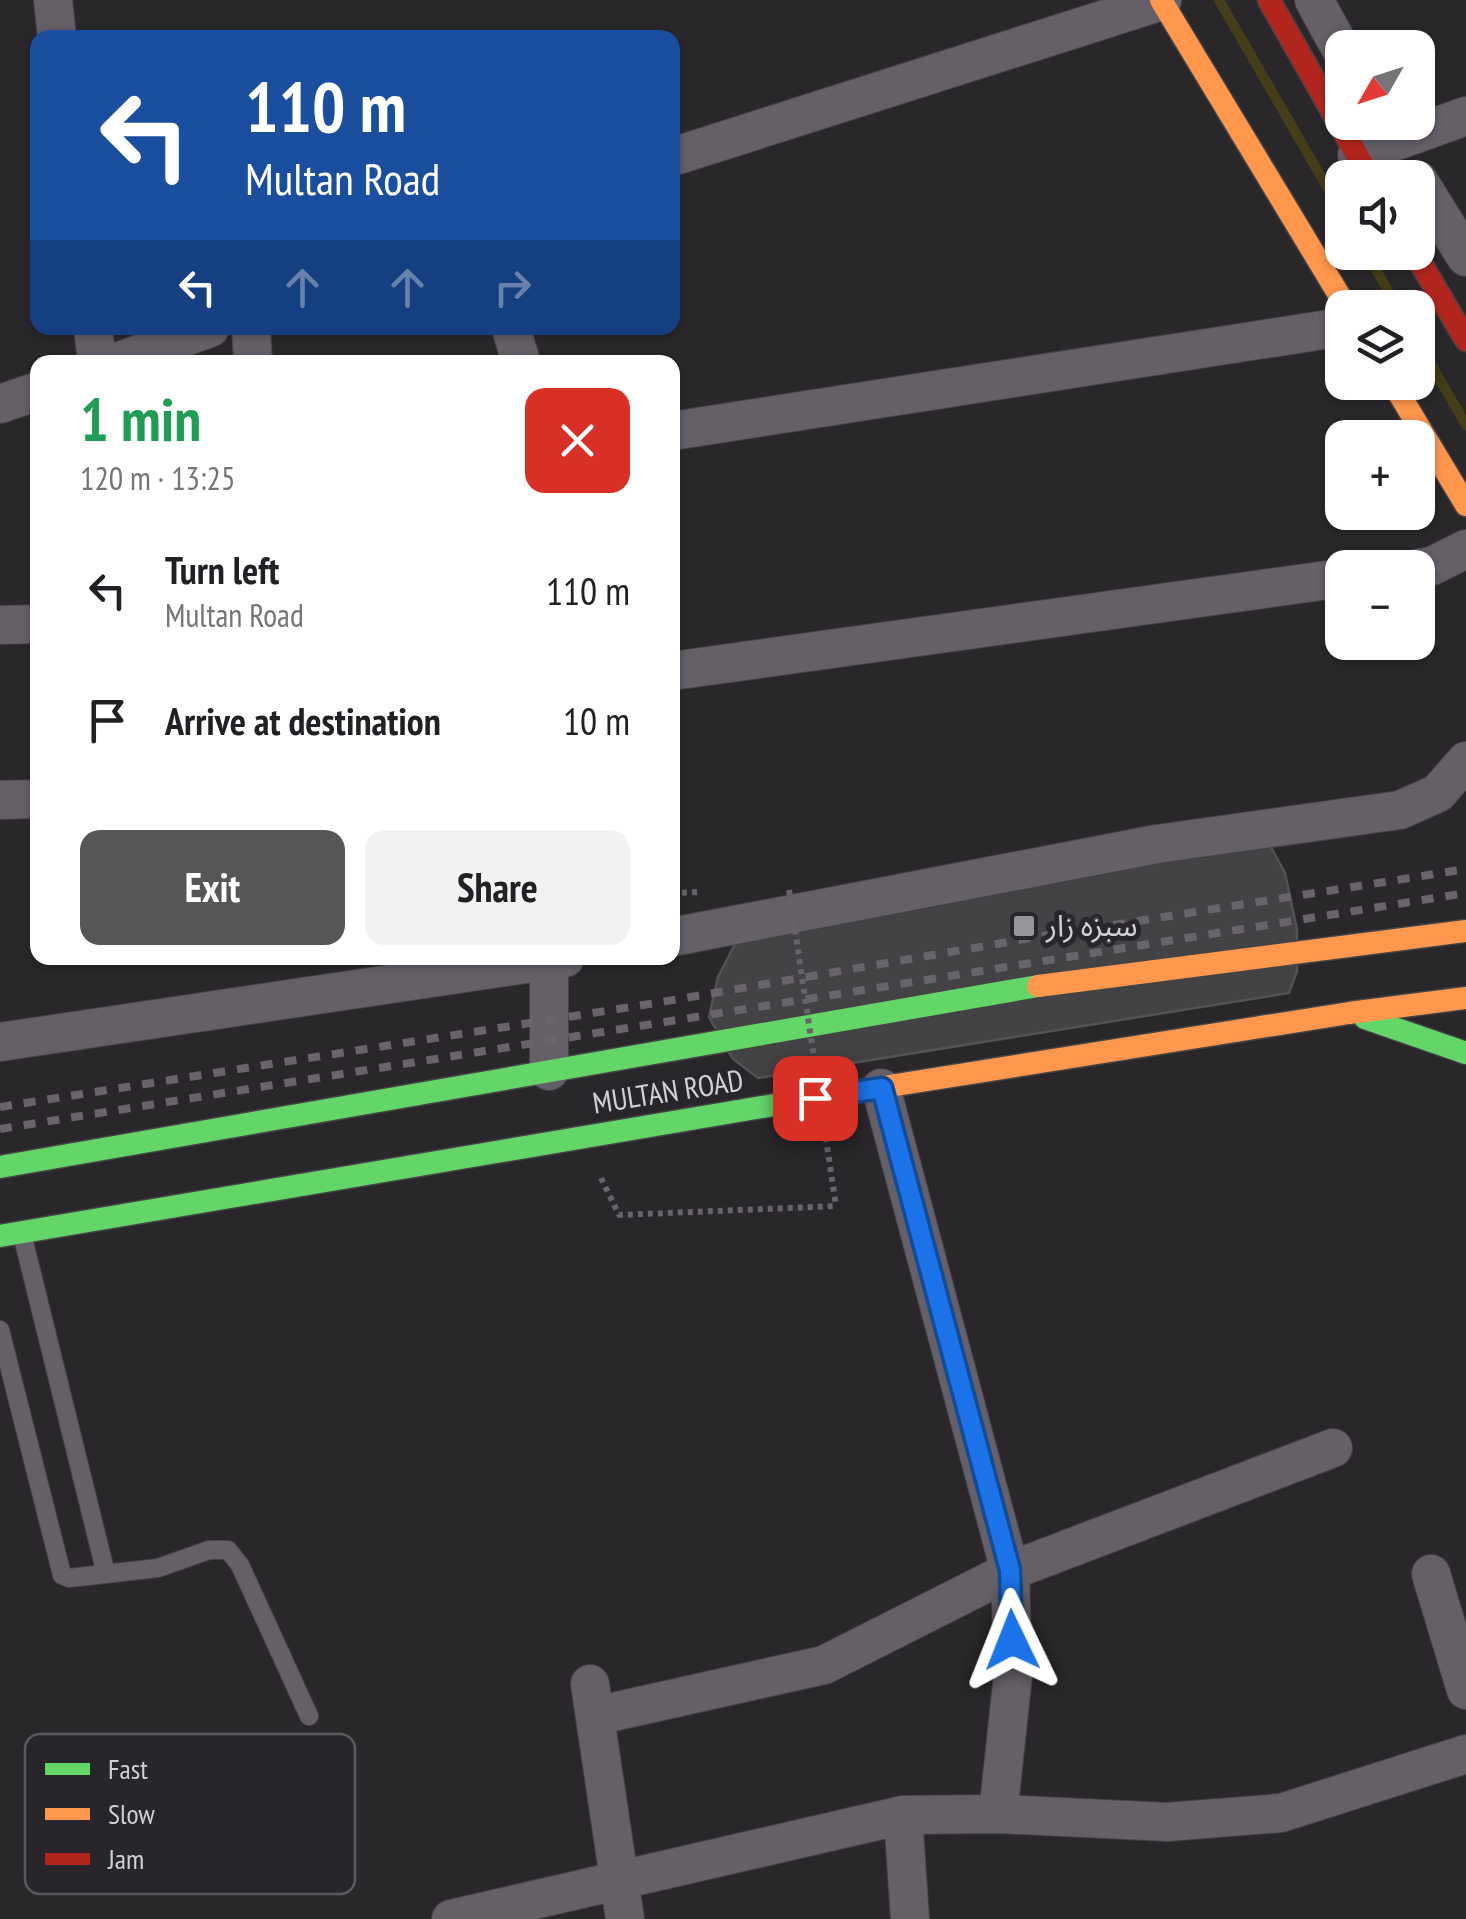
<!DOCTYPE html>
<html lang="en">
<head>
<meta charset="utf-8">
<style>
	:root { --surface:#fff; --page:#f2f2f2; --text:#202124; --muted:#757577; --accent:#565558 }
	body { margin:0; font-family:"PT Sans Narrow","Noto Sans Arabic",sans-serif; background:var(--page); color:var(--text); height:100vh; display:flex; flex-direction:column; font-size:38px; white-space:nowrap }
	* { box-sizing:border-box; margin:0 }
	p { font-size:32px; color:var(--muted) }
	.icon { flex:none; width:55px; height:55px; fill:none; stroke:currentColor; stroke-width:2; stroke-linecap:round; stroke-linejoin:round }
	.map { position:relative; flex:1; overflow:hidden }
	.panel { position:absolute; left:30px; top:355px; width:650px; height:610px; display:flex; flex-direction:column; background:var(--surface); border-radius:20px; box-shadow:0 2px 8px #0004 }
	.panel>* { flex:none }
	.top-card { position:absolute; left:30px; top:30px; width:650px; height:305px; border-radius:20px; box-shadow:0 2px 8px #0004; background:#1a4fa0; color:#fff; overflow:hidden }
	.needle { width:65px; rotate:231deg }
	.controls { position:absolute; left:1325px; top:30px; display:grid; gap:20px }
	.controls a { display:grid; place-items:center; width:110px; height:110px; border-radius:20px; background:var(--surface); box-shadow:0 2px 8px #0004; font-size:50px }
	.pin { position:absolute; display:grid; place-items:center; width:85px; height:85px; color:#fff; margin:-42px; border-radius:20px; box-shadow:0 5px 15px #0006 }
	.me { position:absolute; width:110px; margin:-55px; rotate:358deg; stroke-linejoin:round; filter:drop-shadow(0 0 8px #0008) }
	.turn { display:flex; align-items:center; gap:35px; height:210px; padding:0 50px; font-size:45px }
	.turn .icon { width:130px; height:130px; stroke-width:2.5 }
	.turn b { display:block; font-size:70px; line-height:85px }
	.lanes { display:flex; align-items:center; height:95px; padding:0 50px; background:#0003; justify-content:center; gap:50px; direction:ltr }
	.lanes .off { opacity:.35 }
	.round { display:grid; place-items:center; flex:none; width:105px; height:105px; border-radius:20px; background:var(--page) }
	.summary { display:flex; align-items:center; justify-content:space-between; height:170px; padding:0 50px }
	h1 { font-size:60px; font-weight:600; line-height:75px; color:#1e9e55 }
	.button { display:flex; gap:20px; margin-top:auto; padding:20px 50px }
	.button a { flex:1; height:115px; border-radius:20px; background:var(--accent); color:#fff; font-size:40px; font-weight:600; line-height:115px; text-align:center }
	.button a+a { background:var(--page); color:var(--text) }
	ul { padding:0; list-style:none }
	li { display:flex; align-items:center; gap:30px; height:130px; padding:0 50px }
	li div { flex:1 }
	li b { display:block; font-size:38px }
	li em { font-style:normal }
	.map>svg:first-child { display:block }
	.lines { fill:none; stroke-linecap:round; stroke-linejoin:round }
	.stream { stroke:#453d17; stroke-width:10 }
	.building { fill:#434244; stroke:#535254; stroke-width:2.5 }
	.lane-casing { stroke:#444344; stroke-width:20 }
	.street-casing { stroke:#444344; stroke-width:40 }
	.fast-casing { stroke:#444344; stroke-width:25 }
	.slow-casing { stroke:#444344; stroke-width:25 }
	.jam-casing { stroke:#444344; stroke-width:25 }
	.path { stroke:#67636a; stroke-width:6; stroke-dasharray:5 5; stroke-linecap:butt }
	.lane { stroke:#655f68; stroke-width:18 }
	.street { stroke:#655f68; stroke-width:38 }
	.fast { stroke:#63d668; stroke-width:22 }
	.slow { stroke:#ff974d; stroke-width:22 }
	.jam { stroke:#b3261e; stroke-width:22 }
	.rail { stroke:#69646a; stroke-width:8; stroke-dasharray:12 12; stroke-linecap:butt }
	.path-bridge { stroke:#67636a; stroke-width:6; stroke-dasharray:5 5; stroke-linecap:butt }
	.route-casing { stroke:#114b97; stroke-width:25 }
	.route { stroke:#1a73e8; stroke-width:18 }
	.poi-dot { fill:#979598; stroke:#29262b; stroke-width:4 }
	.labels { text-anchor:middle; stroke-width:10; stroke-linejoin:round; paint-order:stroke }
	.poi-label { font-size:30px; fill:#d2d0d3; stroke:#29262b; text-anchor:start }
	.street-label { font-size:30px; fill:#d2d0d3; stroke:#29262b }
	.key { fill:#29262b; stroke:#5c595d; stroke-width:2.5 }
	.key-label { font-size:28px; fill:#d2d0d3 }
</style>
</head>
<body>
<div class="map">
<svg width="1466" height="1919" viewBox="0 0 1466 1919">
	<rect width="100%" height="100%" fill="#29272a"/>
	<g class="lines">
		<path class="stream" d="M1219 0 1342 213
			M1366 252 1398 308
			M1418 342 1466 425"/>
	</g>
	<path class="building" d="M1266 838 1285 873 1297 930V971L1289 993 758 1078 733 1059 709 1017 718 977 734 946 746 935Z"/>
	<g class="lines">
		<g class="lane-casing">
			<path id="lane" d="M23 1238 106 1574
				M0 1330 62 1575 69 1578 158 1568 209 1550H228L240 1565 309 1716"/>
		</g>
		<g class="street-casing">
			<path id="street" d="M53 0 57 38
				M1314 0 1342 51
				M1357 155 1466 116
				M672 157 1162 1
				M1418 180 1466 257
				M93 328 97 362
				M251 328 253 362
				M511 328 521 362
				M117 362 210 328
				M0 404 38 391
				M672 431 1342 327
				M1418 568 1432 566 1466 549
				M0 625 38 624
				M672 671 1342 578
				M0 800 38 799
				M672 937 1157 844 1400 810 1438 793 1466 761
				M0 1042 565 958
				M549 1071V958
				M881 1088 1010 1571 1013 1675 998 1814
				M1431 1574 1466 1690
				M590 1684 625 1919
				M595 1716 824 1665 1010 1571 1333 1448
				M903 1815 910 1919
				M451 1919 903 1815 998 1814 1167 1822 1281 1813 1466 1754"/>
		</g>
		<g class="fast-casing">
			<path id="fast" d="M1365 1018 1466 1053
				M0 1167 1038 986
				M0 1236 839 1094"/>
		</g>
		<g class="slow-casing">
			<path id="slow" d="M1161 0 1347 308
				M1392 382 1466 505
				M1038 986 1466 931
				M839 1094 1349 1013 1466 998"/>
		</g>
		<g class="jam-casing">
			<path id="jam" d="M1269 0 1370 178
				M1414 252 1466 340"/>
		</g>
		<path class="path" d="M672 893 701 892
			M601 1178 619 1215 836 1206"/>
		<use href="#lane" class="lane"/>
		<use href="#street" class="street"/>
		<use href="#fast" class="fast"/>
		<use href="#slow" class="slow"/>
		<use href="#jam" class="jam"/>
		<path class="rail" d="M0 1107 656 1003 1031 938 1466 869
			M0 1129 1466 893"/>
		<path class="path-bridge" d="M789 890 836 1206"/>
	</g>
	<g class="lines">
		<g class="route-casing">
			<path id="route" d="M815 1098 882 1088 1010 1570 1012 1640"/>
		</g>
		<use href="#route" class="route"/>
	</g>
	<rect class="poi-dot" x="1012" y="914" width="24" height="24" rx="5"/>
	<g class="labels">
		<g class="poi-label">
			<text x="1046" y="936">سبزہ زار</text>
		</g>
		<g class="street-label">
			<text transform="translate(668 1092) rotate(-9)" y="10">MULTAN ROAD</text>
		</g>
	</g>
	<rect x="25" y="1734" width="330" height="160" rx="15" class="key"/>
	<rect x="45" y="1763" width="45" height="12" fill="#63d668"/>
	<rect x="45" y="1808" width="45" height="12" fill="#ff974d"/>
	<rect x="45" y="1853" width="45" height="12" fill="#b3261e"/>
	<g class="key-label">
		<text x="108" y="1779">Fast</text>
		<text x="108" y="1824">Slow</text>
		<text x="108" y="1869">Jam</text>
	</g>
</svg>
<div class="controls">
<a><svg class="needle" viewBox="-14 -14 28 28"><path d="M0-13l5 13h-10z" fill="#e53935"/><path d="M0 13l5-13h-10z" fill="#757577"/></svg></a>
<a><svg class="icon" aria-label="sound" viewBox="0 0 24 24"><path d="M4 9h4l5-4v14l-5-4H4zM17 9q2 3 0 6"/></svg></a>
<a><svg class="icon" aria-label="layers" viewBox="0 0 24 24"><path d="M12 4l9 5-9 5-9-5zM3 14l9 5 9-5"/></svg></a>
<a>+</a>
<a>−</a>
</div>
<div class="pin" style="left:815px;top:1098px;background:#d93025"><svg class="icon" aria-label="arrive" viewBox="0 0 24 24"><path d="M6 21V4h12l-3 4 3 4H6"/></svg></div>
<svg class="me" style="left:1012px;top:1640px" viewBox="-20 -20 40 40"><path d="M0-17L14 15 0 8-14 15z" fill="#1a73e8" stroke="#fff" stroke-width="4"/></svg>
<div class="top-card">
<div class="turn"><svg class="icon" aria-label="left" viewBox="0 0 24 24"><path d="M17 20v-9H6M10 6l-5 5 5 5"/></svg><div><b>110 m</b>Multan Road</div></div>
<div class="lanes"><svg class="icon" aria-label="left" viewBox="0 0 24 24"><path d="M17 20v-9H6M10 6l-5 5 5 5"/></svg><svg class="icon off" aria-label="ahead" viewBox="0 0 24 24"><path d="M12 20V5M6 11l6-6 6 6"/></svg><svg class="icon off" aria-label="ahead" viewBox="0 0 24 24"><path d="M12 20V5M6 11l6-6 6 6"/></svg><svg class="icon off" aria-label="right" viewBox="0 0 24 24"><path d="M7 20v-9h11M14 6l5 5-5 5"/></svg></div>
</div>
<section class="panel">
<div class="summary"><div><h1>1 min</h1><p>120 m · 13:25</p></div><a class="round" style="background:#d93025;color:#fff"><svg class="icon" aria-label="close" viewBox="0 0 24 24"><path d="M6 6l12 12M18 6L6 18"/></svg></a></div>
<ul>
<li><svg class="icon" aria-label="left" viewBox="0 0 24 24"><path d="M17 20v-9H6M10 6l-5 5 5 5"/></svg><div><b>Turn left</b><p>Multan Road</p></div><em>110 m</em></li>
<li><svg class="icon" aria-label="arrive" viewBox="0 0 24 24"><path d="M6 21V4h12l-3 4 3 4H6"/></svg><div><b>Arrive at destination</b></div><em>10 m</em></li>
</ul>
<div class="button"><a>Exit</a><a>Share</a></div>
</section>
</div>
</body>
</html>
